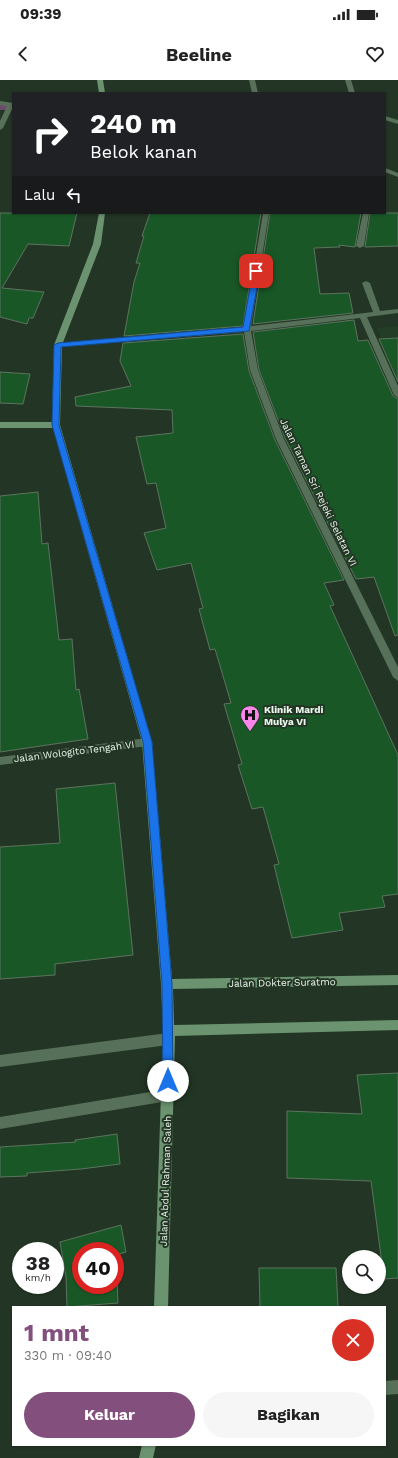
<!DOCTYPE html>
<html lang="id">
<head>
<meta charset="utf-8">
<style>
	:root { --surface:#fff; --page:#f6f6f6; --text:#222; --muted:#767676; --accent:#834f7c }
	body { margin:0; font-family:"Work Sans",sans-serif; background:var(--page); color:var(--text); height:100vh; display:flex; flex-direction:column; font-size:15px; white-space:nowrap }
	* { box-sizing:border-box; margin:0 }
	p { font-size:13px; color:var(--muted) }
	.icon { flex:none; width:22px; height:22px; fill:none; stroke:currentColor; stroke-width:2; stroke-linecap:round; stroke-linejoin:round }
	.map { position:relative; flex:1; overflow:hidden }
	.panel { position:absolute; left:12px; top:1226px; width:374px; height:140px; display:flex; flex-direction:column; background:var(--surface); border-radius:0px; box-shadow:0 1px 3px #0004 }
	.panel>* { flex:none }
	.banner { position:absolute; left:12px; top:12px; width:374px; height:122px; border-radius:0px; box-shadow:0 1px 3px #0004; background:#202124; color:#fff; overflow:hidden }
	.tools { position:absolute; left:342px; top:1170px; display:grid; gap:8px }
	.tools a { display:grid; place-items:center; width:44px; height:44px; border-radius:50%; background:var(--surface); box-shadow:0 1px 3px #0004; font-size:20px }
	.speed { position:absolute; left:12px; top:1162px; display:flex; gap:8px; font-size:20px; font-weight:700; text-align:center }
	.speed>* { display:grid; place-content:center; width:52px; height:52px; border-radius:50%; background:var(--surface); box-shadow:0 1px 3px #0004; line-height:1 }
	.speed small { font-size:10px; font-weight:400 }
	.speed .limit { border:6px solid #d22; background:#fff; color:#111 }
	.pin { position:absolute; display:grid; place-items:center; width:34px; height:34px; color:#fff; margin:-17px; border-radius:8px; box-shadow:0 2px 6px #0006 }
	.me { position:absolute; width:44px; margin:-22px; rotate:0deg; stroke-linejoin:round; filter:drop-shadow(0 0 3px #0008) }
	.turn { display:flex; align-items:center; gap:14px; height:84px; padding:0 12px; font-size:18px }
	.turn .icon { width:52px; height:52px; stroke-width:2.5 }
	.turn b { display:block; font-size:28px; line-height:34px }
	.then { display:flex; align-items:center; height:38px; padding:0 12px; background:#0003; gap:8px; font-size:15px }
	.round { display:grid; place-items:center; flex:none; width:42px; height:42px; border-radius:21px; background:var(--page) }
	.headline { display:flex; align-items:center; justify-content:space-between; height:68px; padding:0 12px }
	h1 { font-size:24px; font-weight:700; line-height:30px; color:var(--accent) }
	.cta { display:flex; gap:8px; margin-top:auto; padding:8px 12px }
	.cta a { flex:1; height:46px; border-radius:24px; background:var(--accent); color:#fff; font-size:16px; font-weight:700; line-height:46px; text-align:center }
	.cta a+a { background:var(--page); color:var(--text) }
	.status { display:flex; justify-content:space-between; align-items:center; height:28px; padding:0 20px; background:var(--surface); direction:ltr }
	.status svg { height:11px; fill:currentColor }
	header { display:flex; justify-content:space-between; align-items:center; height:52px; padding:0 12px; background:var(--surface); font-size:18px; font-weight:700 }
	.map>svg:first-child { display:block }
	.built { fill:#243d26 }
	.lines { fill:none; stroke-linecap:round; stroke-linejoin:round }
	.stream { stroke:#6c4a69; stroke-width:8 }
	.building { fill:#195826; stroke:#5d735f; fill-rule:evenodd }
	.street { fill:#577059; fill-rule:evenodd }
	.secondary { fill:#6b936f; fill-rule:evenodd }
	.route { fill:#1a73e8; stroke:#114b97 }
	.labels { text-anchor:middle; stroke-width:4; stroke-linejoin:round; paint-order:stroke }
	.street-label { font-size:10px; fill:#ebf8ec; stroke:#233625 }
	.poi-label { font-size:10px; font-weight:bold; fill:#ebf8ec; stroke:#233625; text-anchor:start }
</style>
</head>
<body>
<div class="status"><b>09:39</b><svg viewBox="0 0 49 12"><path d="M0 12V9h3v3zM5 12V6h3v6zM10 12V3h3v9zM15 12V0h3v12zM26 1h20v11H26zM47 4h2v5h-2z"/></svg></div>
<header><svg class="icon" aria-label="back" viewBox="0 0 24 24"><path d="M15 5l-7 7 7 7"/></svg>Beeline<svg class="icon" aria-label="heart" viewBox="0 0 24 24"><path d="M12 20l-8-8c-3-5 5-10 8-4 3-6 11-1 8 4z"/></svg></header>
<div class="map">
<svg width="398" height="1378" viewBox="0 0 398 1378">
	<rect width="100%" height="100%" fill="#233625"/>
	<path class="built" d="M398 246V298L377 248Z"/>
	<g class="lines">
		<path class="stream" d="M0 26H5"/>
	</g>
	<path class="building" d="M0 133H77L69 166 28 164 2 208 44 212 33 238H29L27 244 0 237Z
		M150 133H261L243 246 124 256 134 202 140 183H136L144 156H142Z
		M270 133H361L355 167 339 165 340 167 314 168 320 214 349 213 353 233 253 244Z
		M370 133H398V166L365 167Z
		M354 240 358 261 368 260 393 316 398 319V555L395 556 374 497 356 499 285 358 259 290 253 252Z
		M243 254 249 291 275 360 344 500 324 503 334 525 330 526 398 675V814L382 816 385 827 339 833 343 850 292 858 274 785 279 784 263 727 252 729 238 685 242 684 224 624 231 623 215 569 210 570 199 529 203 528 191 483 157 490 144 453 166 448 156 403 147 404 136 357 173 353 172 330 76 326 75 317 131 306 120 281 123 263Z
		M398 258V302L379 259Z
		M0 292 30 294 23 324 0 323Z
		M38 412 42 464 48 463 59 560 72 559 76 610 79 609 88 659 0 672V416Z
		M115 703 133 875 55 884V895L0 899V767L60 763 56 709Z
		M398 993V1198L384 1199 371 1101 287 1098V1031L362 1034 357 995Z
		M117 1054 120 1084 81 1089 27 1093V1096L0 1097V1067L76 1062 75 1060Z
		M121 1145 126 1172 116 1175 118 1223 67 1227 66 1197 60 1162ZM81 1171H115V1205H81Z
		M259 1188H336L338 1227H260Z"/>
	<g class="lines">
		<path class="street" d="M249 0H255L258 13H252Z
			M345 0H351L355 13H349Z
			M0 21 13 23V27L3 48 0 50V41L7 26 0 25Z
			M385 36 398 40V44L385 40Z
			M385 88 398 93V97L385 92Z
			M263 133H269L251 246 373 232 362 203 366 201 370 203 380 231 398 229V233L367 237 398 306V318L394 315 360 238 251 251 258 290 284 359 398 587V601L393 597 276 359 250 290 244 252 58 267 54 265 58 263 244 247Z
			M363 133H369L364 166 360 168 356 166Z
			M147 658 150 659 152 662 150 665 147 666 0 685V677Z
			M168 953 172 955 174 959 172 963 168 965 0 987V975Z
			M168 1009 172 1011 174 1015 172 1019 168 1021 0 1049V1037Z
			M398 1300V1314L385 1315V1301Z"/>
		<path class="secondary" d="M97 0H103L105 13H99Z
			M99 133H105L101 164 62 265 60 345 152 662 172 899 398 895V905L173 909 174 945 398 940V950L175 956 168 1227H154L163 951 161 904 142 662 53 348H0V342H52L54 265 93 164Z
			M142 1365H156L153 1378H139Z"/>
	</g>
	<path class="route" d="M256 189 260 191 249 251 61 267 59 345 152 662 172 904 173 1001 172 1004 168 1006 164 1004 163 1001 162 904 143 662 52 345 54 265 58 263 243 247 253 191Z"/>
	<defs>
		<g id="hospital-pin" transform="scale(1)"><path d="M0 17L-7.5 6A9.5 9.5 0 1 1 7.5 6Z" fill="#f987e9" stroke="#233625"/><path d="M-5-5h3v3.5h4V-5h3V5h-3V1.5h-4V5h-3Z" fill="#111"/></g>
	</defs>
	<g fill-rule="evenodd">
		<use href="#hospital-pin" x="250" y="635"/>
	</g>
	<g class="labels">
		<g class="street-label">
			<text transform="translate(319 412) rotate(64)" y="4">Jalan Taman Sri Rejeki Selatan VI</text>
			<text transform="translate(74 671) rotate(-7)" y="4">Jalan Wologito Tengah VI</text>
			<text transform="translate(282 902) rotate(-1)" y="4">Jalan Dokter Suratmo</text>
			<text transform="translate(165 1101) rotate(-88)" y="4">Jalan Abdul Rahman Saleh</text>
		</g>
		<g class="poi-label">
			<text x="264" y="633">Klinik Mardi<tspan x="264" dy="12">Mulya VI</tspan></text>
		</g>
	</g>
</svg>
<div class="tools">
<a><svg class="icon" aria-label="search" viewBox="0 0 24 24"><circle cx="10" cy="10" r="6"/><path d="M15 15l6 6"/></svg></a>
</div>
<div class="speed"><div>38<small>km/h</small></div><div class="limit">40</div></div>
<div class="pin" style="left:256px;top:191px;background:#d93025"><svg class="icon" aria-label="arrive" viewBox="0 0 24 24"><path d="M6 21V4h12l-3 4 3 4H6"/></svg></div>
<svg class="me" style="left:168px;top:1001px" viewBox="-20 -20 40 40"><circle r="19" fill="#fff"/><path d="M0-13L10 11 0 6-10 11z" fill="#1a73e8"/></svg>
<div class="banner">
<div class="turn"><svg class="icon" aria-label="right" viewBox="0 0 24 24"><path d="M7 20v-9h11M14 6l5 5-5 5"/></svg><div><b>240 m</b>Belok kanan</div></div>
<div class="then">Lalu<svg class="icon" aria-label="left" viewBox="0 0 24 24"><path d="M17 20v-9H6M10 6l-5 5 5 5"/></svg></div>
</div>
<section class="panel">
<div class="headline"><div><h1>1 mnt</h1><p>330 m · 09:40</p></div><a class="round" style="background:#d93025;color:#fff"><svg class="icon" aria-label="close" viewBox="0 0 24 24"><path d="M6 6l12 12M18 6L6 18"/></svg></a></div>
<div class="cta"><a>Keluar</a><a>Bagikan</a></div>
</section>
</div>
</body>
</html>
